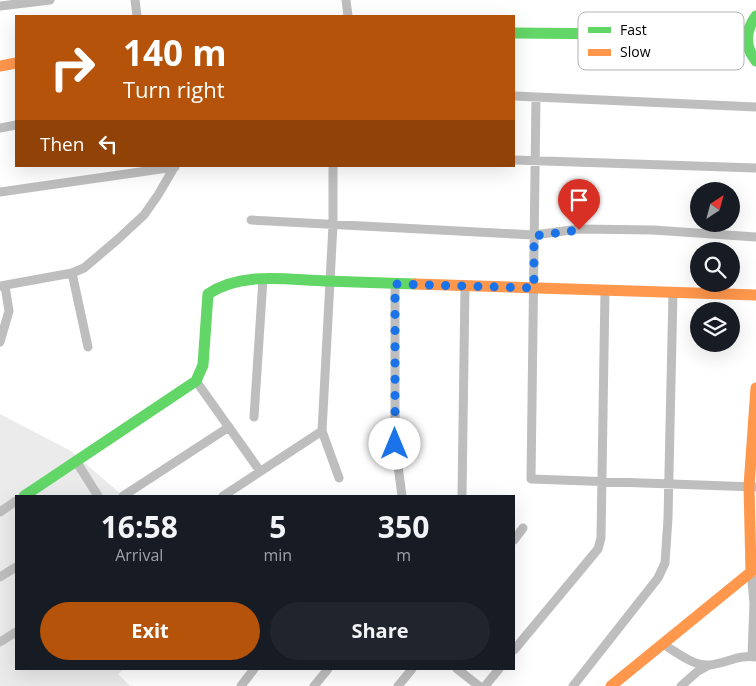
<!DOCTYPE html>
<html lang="en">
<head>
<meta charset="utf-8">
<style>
	:root { --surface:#171b24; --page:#20242c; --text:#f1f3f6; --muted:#9ea1a6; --accent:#b45309 }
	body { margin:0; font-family:"Open Sans",sans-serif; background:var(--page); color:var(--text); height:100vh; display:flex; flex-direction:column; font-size:19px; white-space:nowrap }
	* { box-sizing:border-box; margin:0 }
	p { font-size:16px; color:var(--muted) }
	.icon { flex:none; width:28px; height:28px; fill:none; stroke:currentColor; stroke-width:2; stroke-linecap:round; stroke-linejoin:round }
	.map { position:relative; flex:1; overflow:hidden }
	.sheet { position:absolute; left:15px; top:495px; width:500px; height:175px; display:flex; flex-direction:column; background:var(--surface); border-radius:0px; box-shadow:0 5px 20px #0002 }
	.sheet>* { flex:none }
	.guide { position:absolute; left:15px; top:15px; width:500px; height:152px; border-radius:0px; box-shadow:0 5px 20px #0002; background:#b45309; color:#fff; overflow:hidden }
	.needle { width:32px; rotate:36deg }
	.buttons { position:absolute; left:690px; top:182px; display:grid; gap:10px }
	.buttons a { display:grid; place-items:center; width:50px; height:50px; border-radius:50%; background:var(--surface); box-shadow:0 5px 20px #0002; font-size:25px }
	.pin { position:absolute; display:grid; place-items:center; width:42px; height:42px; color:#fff; margin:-51px -21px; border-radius:50% 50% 50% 0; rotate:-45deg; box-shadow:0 0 5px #0007 }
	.pin .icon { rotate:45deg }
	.me { position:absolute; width:55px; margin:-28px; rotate:0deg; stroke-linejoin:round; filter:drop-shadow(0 0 4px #0008) }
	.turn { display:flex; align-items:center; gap:18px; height:105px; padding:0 25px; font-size:22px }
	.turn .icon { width:65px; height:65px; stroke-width:2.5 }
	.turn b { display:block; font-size:35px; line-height:42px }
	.then { display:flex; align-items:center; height:48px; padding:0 25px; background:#0003; gap:10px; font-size:19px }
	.eta { display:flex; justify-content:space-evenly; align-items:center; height:85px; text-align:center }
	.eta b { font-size:30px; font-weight:700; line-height:35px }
	.cta { display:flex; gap:10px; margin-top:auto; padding:10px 25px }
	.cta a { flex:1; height:58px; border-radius:30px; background:var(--accent); color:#fff; font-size:20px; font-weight:700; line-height:58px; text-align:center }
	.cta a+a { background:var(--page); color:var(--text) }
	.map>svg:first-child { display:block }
	.green { fill:#ebebeb }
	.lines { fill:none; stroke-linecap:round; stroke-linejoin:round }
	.street { stroke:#bebebe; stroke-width:9 }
	.fast { stroke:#63d668; stroke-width:11 }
	.slow { stroke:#ff974d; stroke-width:11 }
	.route { stroke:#1a73e8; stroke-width:9; stroke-dasharray:0 16.2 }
	.key { fill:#fff; stroke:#b2b2b2; stroke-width:1 }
	.key-label { font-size:14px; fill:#000 }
</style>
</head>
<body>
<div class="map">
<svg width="756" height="686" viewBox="0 0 756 686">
	<rect width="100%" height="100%" fill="#fff"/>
	<path class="green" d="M0 414 71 451 123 496H16V669H124L118 674 130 686H0Z"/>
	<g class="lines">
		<path class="street" d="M135 0 137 16
			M346 0 348 16
			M0 6 50 0
			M514 96 756 107
			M536 97 531 479 756 487
			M0 128 16 125
			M514 160 756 168
			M333 166V225L322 431 339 478
			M0 192 175 167
			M251 220 534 235 579 229 653 230 756 237
			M72 273 88 347
			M395 284V443L402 496
			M0 286 72 273 84 268 117 240 144 215 158 195 175 166
			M0 342 9 311 5 286
			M196 381 260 471
			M254 417 263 279
			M76 461 98 496
			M123 496 229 427
			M223 496 322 431
			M462 496 465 286
			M0 512 16 501
			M514 540 523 528
			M751 572 754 602 752 656
			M0 577 16 567
			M0 642 16 632
			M663 644C676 652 693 666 709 665 725 664 739 654 756 657
			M514 650 598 549 601 538 605 290
			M457 669 479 686
			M241 686 254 669
			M314 686 328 669
			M398 686 412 669
			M485 686 499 669
			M573 686 658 578 665 563 668 518 673 292
			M681 686 698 671 709 665"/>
		<path class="fast" d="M756 16C745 31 744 46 756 61
			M514 33 746 35
			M24 496 196 381 203 365 208 294C241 271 288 280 326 281 355 282 385 283 415 284"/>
		<path class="slow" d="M0 66 16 63
			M415 284 756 295
			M611 686 751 572 749 486 756 388"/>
	</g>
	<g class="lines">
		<path class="route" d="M395 444V284L534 288V236L579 230"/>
	</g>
	<rect x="578" y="12" width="166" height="58" rx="8" class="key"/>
	<rect x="588" y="27" width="23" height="6" fill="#63d668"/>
	<rect x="588" y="49" width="23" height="7" fill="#ff974d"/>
	<g class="key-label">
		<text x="620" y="35">Fast</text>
		<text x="620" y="57">Slow</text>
	</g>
</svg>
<div class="buttons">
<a><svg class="needle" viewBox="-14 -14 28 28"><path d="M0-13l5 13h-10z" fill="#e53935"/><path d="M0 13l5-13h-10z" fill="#9ea1a6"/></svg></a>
<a><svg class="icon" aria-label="search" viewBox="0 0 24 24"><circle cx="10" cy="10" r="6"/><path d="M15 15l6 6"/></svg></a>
<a><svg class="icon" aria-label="layers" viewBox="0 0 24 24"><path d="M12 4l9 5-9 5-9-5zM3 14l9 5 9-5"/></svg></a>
</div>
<div class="pin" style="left:579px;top:230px;background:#d93025"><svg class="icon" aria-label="arrive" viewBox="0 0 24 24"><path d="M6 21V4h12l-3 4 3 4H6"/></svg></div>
<svg class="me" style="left:395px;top:444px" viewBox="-20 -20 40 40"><circle r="19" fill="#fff"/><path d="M0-13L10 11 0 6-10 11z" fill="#1a73e8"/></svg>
<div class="guide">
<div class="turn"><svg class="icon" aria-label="right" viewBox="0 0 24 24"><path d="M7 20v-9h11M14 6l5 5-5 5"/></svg><div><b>140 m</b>Turn right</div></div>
<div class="then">Then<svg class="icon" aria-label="left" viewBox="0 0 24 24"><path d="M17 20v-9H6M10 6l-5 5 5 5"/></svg></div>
</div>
<section class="sheet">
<div class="eta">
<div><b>16:58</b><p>Arrival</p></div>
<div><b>5</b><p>min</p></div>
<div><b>350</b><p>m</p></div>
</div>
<div class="cta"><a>Exit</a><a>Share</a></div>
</section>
</div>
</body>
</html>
